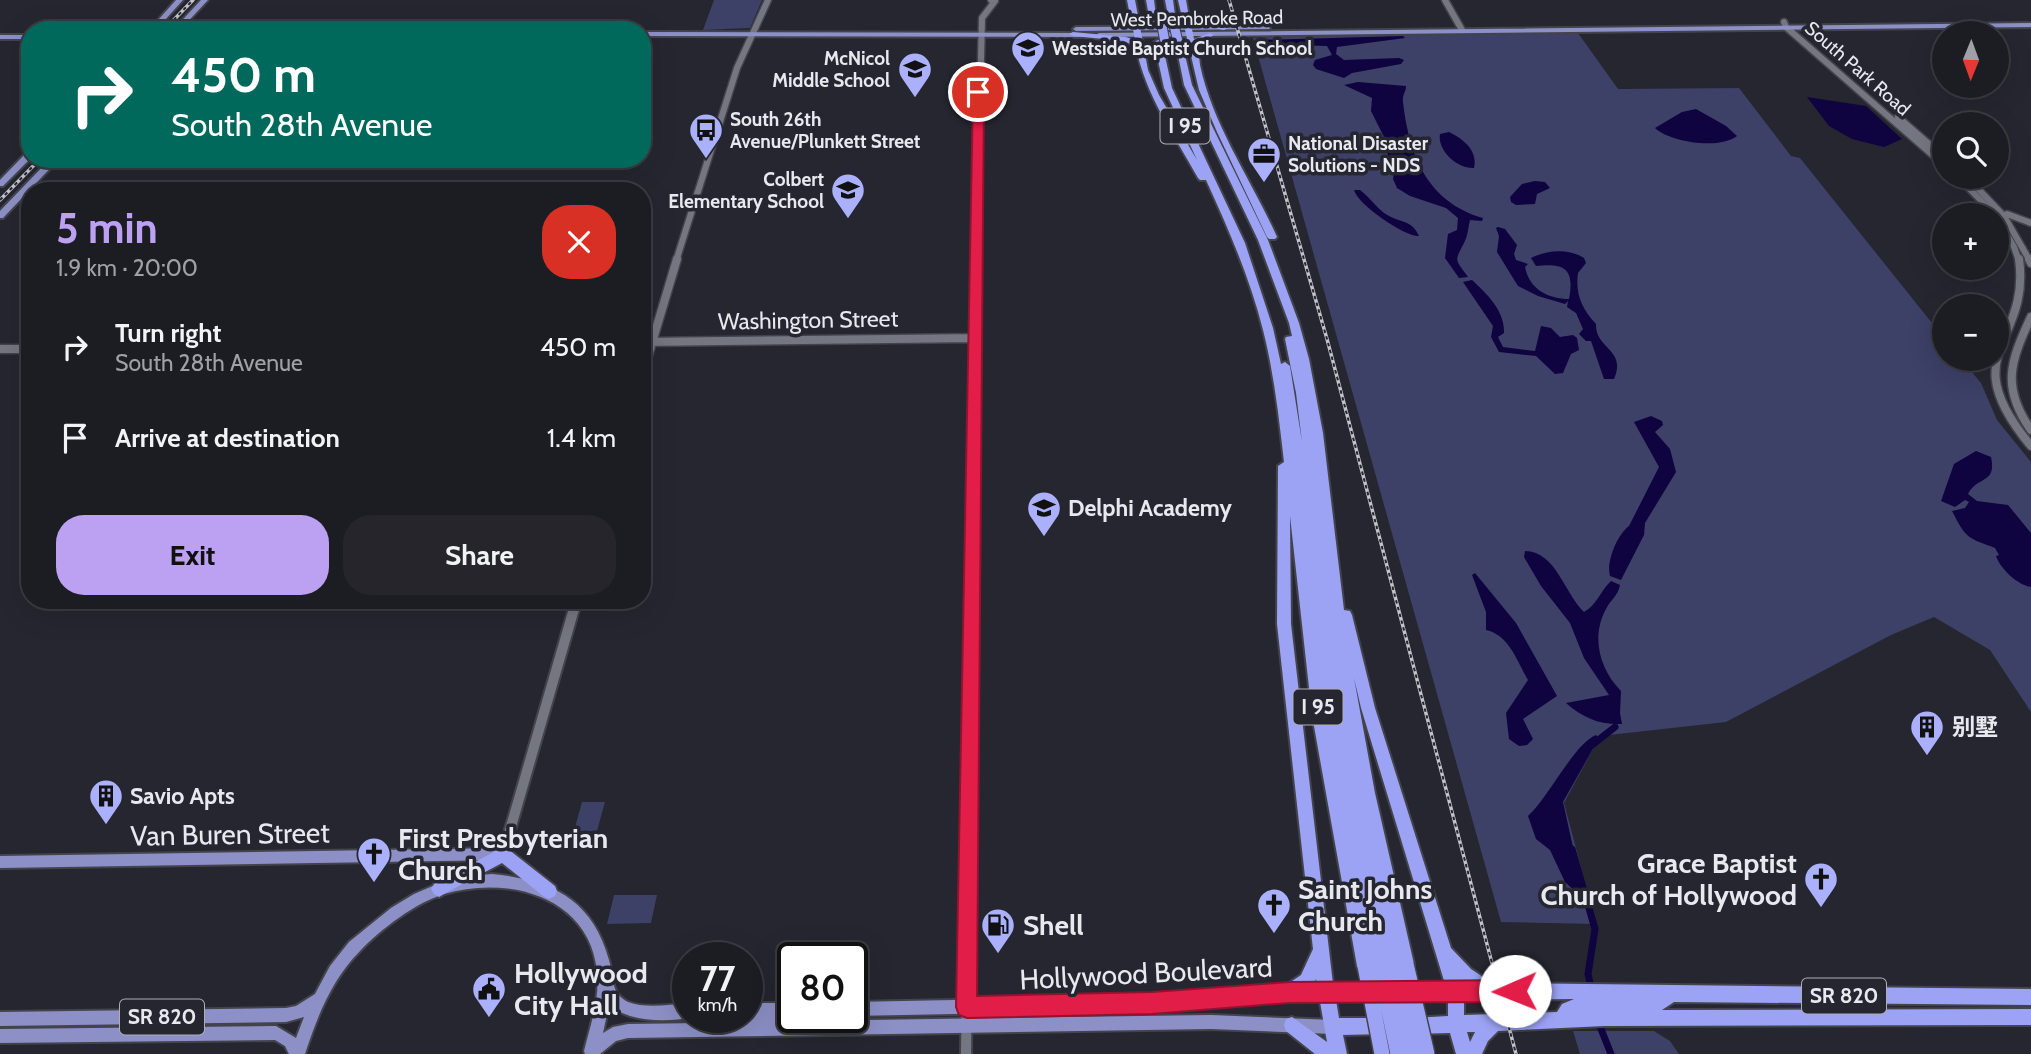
<!DOCTYPE html>
<html lang="en">
<head>
<meta charset="utf-8">
<style>
	:root { --surface:#1c1c23; --page:#25252b; --text:#f1f3f6; --muted:#a0a1a6; --line:#3a3a41; --accent:#bca0f2 }
	body { margin:0; font-family:Cabin,"Noto Sans SC",sans-serif; background:var(--page); color:var(--text); height:100vh; display:flex; flex-direction:column; font-size:26px; white-space:nowrap }
	* { box-sizing:border-box; margin:0 }
	p { font-size:23px; color:var(--muted) }
	.icon { flex:none; width:38px; height:38px; fill:none; stroke:currentColor; stroke-width:2; stroke-linecap:round; stroke-linejoin:round }
	.map { position:relative; flex:1; overflow:hidden }
	.drawer { position:absolute; left:21px; top:182px; width:630px; height:427px; display:flex; flex-direction:column; background:var(--surface); border-radius:28px; box-shadow:0 7px 28px #0002,0 0 0 2px var(--line) }
	.drawer>* { flex:none }
	.hud { position:absolute; left:21px; top:21px; width:630px; height:147px; border-radius:28px; box-shadow:0 7px 28px #0002,0 0 0 2px var(--line); background:#00695c; color:#fff; overflow:hidden }
	.needle { width:46px; rotate:181deg }
	.buttons { position:absolute; left:1932px; top:21px; display:grid; gap:14px }
	.buttons a { display:grid; place-items:center; width:77px; height:77px; border-radius:50%; background:var(--surface); box-shadow:0 7px 28px #0002,0 0 0 2px var(--line); font-size:35px }
	.speed { position:absolute; left:672px; top:942px; display:flex; gap:14px; font-size:35px; font-weight:700; text-align:center }
	.speed>* { display:grid; place-content:center; width:91px; height:91px; border-radius:50%; background:var(--surface); box-shadow:0 7px 28px #0002,0 0 0 2px var(--line); line-height:1 }
	.speed small { font-size:18px; font-weight:400 }
	.speed .limit { border:4px solid #111; border-radius:10px; background:#fff; color:#111 }
	.pin { position:absolute; display:grid; place-items:center; width:60px; height:60px; color:#fff; margin:-30px; border:4px solid #fff; border-radius:50%; box-shadow:0 2px 7px #0007 }
	.me { position:absolute; width:77px; margin:-38px; rotate:269deg; stroke-linejoin:round; filter:drop-shadow(0 0 5px #0008) }
	.turn { display:flex; align-items:center; gap:24px; height:147px; padding:0 35px; font-size:32px }
	.turn .icon { width:91px; height:91px; stroke-width:2.5 }
	.turn b { display:block; font-size:49px; line-height:60px }
	.round { display:grid; place-items:center; flex:none; width:74px; height:74px; border-radius:28px; background:var(--page) }
	.headline { display:flex; align-items:center; justify-content:space-between; height:119px; padding:0 35px }
	h1 { font-size:42px; font-weight:700; line-height:52px; color:var(--accent) }
	.button { display:flex; gap:14px; margin-top:auto; padding:14px 35px }
	.button a { flex:1; height:80px; border-radius:28px; background:var(--accent); color:#111; font-size:28px; font-weight:700; line-height:80px; text-align:center }
	.button a+a { background:var(--page); color:var(--text) }
	ul { padding:0; list-style:none }
	li { display:flex; align-items:center; gap:21px; height:91px; padding:0 35px }
	li div { flex:1 }
	li b { display:block; font-size:26px }
	li em { font-style:normal }
	.map>svg:first-child { display:block }
	.green { fill:#3d4067 }
	.water { fill:#0f0340 }
	.lines { fill:none; stroke-linecap:round; stroke-linejoin:round }
	.canal { stroke:#0f0340; stroke-width:7 }
	.minor-far2-casing { stroke:#42434b; stroke-width:9 }
	.minor-far1-casing { stroke:#42434b; stroke-width:11 }
	.minor-casing { stroke:#42434b; stroke-width:14 }
	.major-casing { stroke:#42434b; stroke-width:4 }
	.highway-casing { stroke:#42434b; stroke-width:4 }
	.minor-far2 { stroke:#747681; stroke-width:6 }
	.minor-far1 { stroke:#747681; stroke-width:8 }
	.minor { stroke:#747681; stroke-width:10 }
	.major { fill:#8c90c6; fill-rule:evenodd }
	.highway { fill:#9ca2f4; fill-rule:evenodd }
	.rail-casing { stroke:#c3c4ca; stroke-width:3.5 }
	.rail { stroke:#25262f; stroke-width:2; stroke-dasharray:3.5; stroke-linecap:butt }
	.highway-bridge-far1-casing { stroke:#42434b; stroke-width:11; stroke-linecap:butt }
	.highway-bridge-casing { stroke:#42434b; stroke-width:18; stroke-linecap:butt }
	.highway-bridge-far1 { stroke:#9ca2f4; stroke-width:9 }
	.highway-bridge { stroke:#9ca2f4; stroke-width:15 }
	.route { fill:#e11d48; stroke:#92132f; stroke-width:2 }
	.labels { text-anchor:middle; stroke-width:7; stroke-linejoin:round; paint-order:stroke }
	.far-street-label { font-size:19px; fill:#e8e9ef; stroke:#25262f }
	.far-poi-label { font-size:19px; font-weight:bold; fill:#e8e9ef; stroke:#25262f; text-anchor:start }
	.shield { fill:#25262f; stroke:#aeaeb5; stroke-width:2 }
	.shield-label { font-size:21px; font-weight:bold; fill:#e8e9ef }
	.street-label { font-size:23px; fill:#e8e9ef; stroke:#25262f }
	.poi-label { font-size:23px; font-weight:bold; fill:#e8e9ef; stroke:#25262f; text-anchor:start }
	.near-street-label { font-size:28px; fill:#e8e9ef; stroke:#25262f }
	.near-poi-label { font-size:28px; font-weight:bold; fill:#e8e9ef; stroke:#25262f; text-anchor:start }
</style>
</head>
<body>
<div class="map">
<svg width="2031" height="1054" viewBox="0 0 2031 1054">
	<rect width="100%" height="100%" fill="#25262f"/>
	<path class="green" d="M714 0H762L750 28 703 30Z
		M1578 33 1618 89 1739 88 1791 156 1800 158 1944 338V359H1961L1981 383 1997 420 2031 462V712L1990 650 1934 617 1891 635 1726 722 1600 736 1564 803 1596 924 1501 922 1253 38 1325 34Z
		M582 802H605L597 831H574Z
		M614 895H657L651 923 607 924Z
		M1573 1031H1654L1670 1041 1679 1054H1580Z"/>
	<path class="water" d="M1403 36 1405 38 1337 47 1336 54 1344 60 1399 58 1404 60 1401 64 1352 73 1344 78 1316 69 1313 65 1315 60 1332 55 1327 46 1264 44 1258 40Z
		M1358 82 1406 86C1406 92 1402 95 1403 102 1409 155 1427 202 1483 218L1482 221 1470 220C1468 228 1468 236 1464 243 1454 262 1455 259 1468 277L1459 278 1445 258 1448 234 1457 230 1458 218 1446 208 1410 196 1397 188 1393 179 1395 168 1387 153V143L1371 111 1372 98 1344 85Z
		M1807 97 1866 106 1902 139 1884 147 1852 139 1829 126Z
		M1696 109 1726 126 1737 136C1719 150 1670 142 1655 128L1682 112Z
		M1449 132C1463 139 1478 150 1474 168 1457 169 1437 150 1440 134Z
		M1535 181 1545 182 1550 188 1537 194 1535 204 1516 205 1511 202 1510 197 1522 184Z
		M1354 190H1360C1371 198 1378 211 1391 217 1404 223 1412 221 1419 236 1405 237 1358 205 1354 190Z
		M1498 227 1505 229 1517 245 1514 254 1516 260 1528 264 1525 267C1529 289 1548 299 1569 299 1575 268 1564 263 1536 266L1531 258C1547 250 1569 248 1584 258L1586 263 1578 273C1575 294 1582 309 1596 324 1595 349 1627 349 1614 379H1604L1591 341H1586L1579 334 1583 329 1576 313 1567 307 1568 301 1565 304 1538 296 1518 286 1497 252 1499 236 1496 228Z
		M1472 280C1487 294 1505 311 1504 333L1498 337 1503 347 1535 351 1541 326 1551 328 1560 337 1573 335 1577 338 1579 350 1571 354 1563 373 1555 374 1536 356 1499 352 1491 337 1493 326 1463 282Z
		M1651 416 1662 421 1663 425 1655 432 1670 449 1676 472 1645 523 1644 535 1621 580 1610 576C1606 562 1617 535 1629 526L1659 467 1634 422Z
		M1976 451 1991 457C1997 484 1977 476 1968 494L1977 501 2008 505 2031 533V587C2017 585 2000 568 1996 556L1999 555 1995 548C1967 537 1967 540 1952 511L1965 508 1969 502 1965 500 1955 507 1941 501 1954 464Z
		M1525 551C1556 551 1565 595 1584 612 1596 606 1601 590 1611 581L1620 585C1618 596 1611 599 1606 609 1591 636 1599 669 1621 691L1620 713 1622 724C1600 725 1583 718 1566 703L1609 695 1584 658 1570 623 1541 586 1524 557Z
		M1475 573 1516 623 1557 696 1523 719 1533 739 1527 745 1519 746 1509 739 1506 713 1528 680C1517 661 1509 635 1486 630V612L1472 575Z
		M1596 735 1599 738 1563 802 1583 892 1578 894 1565 882 1550 850 1536 839 1528 816C1549 797 1574 744 1596 735Z"/>
	<g class="lines">
		<path class="canal" d="M1592 745 1615 727
			M1572 849 1595 929 1588 974 1592 992
			M1597 1019 1611 1054"/>
		<g class="minor-far2-casing">
			<path id="minor-far2" d="M1445 0 1462 30
				M1784 22 1786 27 1944 165
				M1898 117 1944 157
				M1958 177 1995 215
				M1967 177 2004 216 2030 261
				M2007 214 2031 223
				M1997 218 2014 247 2019 261
				M676 261 737 68 768 0
				M976 261 982 18 995 1 991 0"/>
		</g>
		<g class="minor-far1-casing">
			<path id="minor-far1" d="M2019 259C2031 345 1952 351 2031 446
				M2029 259 2031 263
				M2031 317C2010 362 2001 387 2031 430
				M642 342 975 338
				M0 349H30
				M642 376 677 259
				M576 604 577 600
				M972 604 976 259"/>
		</g>
		<g class="minor-casing">
			<path id="minor" d="M503 854 576 602
				M966 1054 972 602"/>
		</g>
		<g class="major-casing">
			<path id="major" d="M176 0H183L156 30H149Z
				M201 0H208L180 30H173Z
				M2031 23V27L1099 37 1096 35 1099 33Z
				M1267 26 1270 28 1269 29 1076 31 1073 29 1076 27Z
				M642 32 1083 33 1086 35 1083 37 642 36Z
				M0 35H30V39H0Z
				M27 152H30V159L3 186H0V180Z
				M50 159H59L3 218H0V211Z
				M503 848 508 850 510 854 508 858 503 860 0 868V856Z
				M492 874C552 880 592 899 609 960 614 977 610 993 628 1002 646 1009 669 1004 688 1004V1017H691C668 1023 629 1022 609 1005L603 1033 613 1027 628 1024 703 1023 715 1017H747V1003H793V1017H802L800 1021 1211 1015 1333 1020 1338 1022 1340 1027 1338 1032 1333 1034 1211 1029 628 1038 616 1041 600 1054H585L584 1051C590 1026 600 999 597 972 590 896 507 875 444 894 415 903 381 929 360 951 332 979 317 1017 305 1054H289L285 1046 275 1040 0 1043V1029L276 1026 296 1038 304 1017 286 1022 0 1026V1012L286 1008 296 1006 315 994 330 966 349 942 391 908 414 894 442 882 467 876Z
				M1326 985 1331 987 1333 992 1331 997 1326 999 1152 1010 852 1016V1002L1152 996Z"/>
		</g>
		<g class="highway-casing">
			<path id="highway" d="M1127 0H1135L1148 70 1159 95 1197 160 1164 88 1154 42 1158 40 1162 42 1172 88 1245 243 1273 328 1281 364 1285 362 1290 366 1302 442 1296 393 1285 339 1286 337 1292 336 1289 323 1258 240 1184 85 1175 40 1182 42 1192 85 1268 240 1299 323 1309 359 1323 433 1344 610 1350 611 1352 615 1375 708 1451 948 1471 969 1492 983 2031 989V1005L1674 1002 1662 1010 2031 1009V1025L1605 1026 1498 1031 1488 1041 1482 1054H1456L1450 1033 1413 1034 1407 1032 1405 1026 1407 1020 1413 1018 1448 1016V1000H1405L1399 998 1397 992 1399 986 1405 984H1445L1361 708 1354 678 1375 793 1414 964 1412 970 1406 972 1399 967 1393 971 1387 969 1386 966 1385 969 1379 971 1373 967 1371 972 1365 974 1359 972 1357 966 1312 715 1290 516 1291 624 1333 984H1376L1382 986 1384 992 1382 998 1376 1000H1336L1339 1018H1385L1391 1020 1393 1026 1391 1032 1385 1034 1343 1035 1347 1054H1315L1286 1031 1284 1025 1286 1019 1292 1017 1327 1042 1316 979 1313 987 1289 1001 1283 999 1281 993 1283 987 1301 975 1313 949 1277 624 1278 466 1284 462C1279 418 1274 373 1263 330 1250 278 1228 228 1206 180H1200L1198 178C1175 136 1145 95 1136 47L1124 41 1073 36 1069 34 1073 32 1126 37 1135 40 1132 24 1116 30 1112 28 1130 16ZM1574 999 1562 1004 1557 1012 1464 1015V1000ZM1467 1032H1475L1470 1042Z
				M1146 0H1154L1157 24 1150 22Z
				M1165 0H1173L1176 23 1169 21Z
				M1178 0H1186L1189 17 1199 22 1228 28 1224 30 1191 24 1194 39 1210 33 1214 35 1198 43C1199 50 1199 58 1200 65 1213 126 1252 181 1277 237L1275 239H1269L1267 237 1217 132 1199 90Z
				M503 847 508 849 555 886 557 891 555 896 549 899 543 896 502 863 444 894 439 897 434 894 431 889 434 884Z"/>
		</g>
		<use href="#minor-far2" class="minor-far2"/>
		<use href="#minor-far1" class="minor-far1"/>
		<use href="#minor" class="minor"/>
		<use href="#major" class="major"/>
		<use href="#highway" class="highway"/>
		<g class="rail-casing">
			<path id="rail" d="M1229 0 1327 339 1516 1054
				M164 30 193 0
				M0 200 40 159"/>
		</g>
		<use href="#rail" class="rail"/>
		<g class="highway-bridge-far1-casing">
			<path id="highway-bridge-far1" d="M1161 21 1165 42
				M1173 21 1178 42"/>
		</g>
		<g class="highway-bridge-casing">
			<path id="highway-bridge" d="M1379 963 1398 1054
				M1393 963 1412 1054
				M1406 964 1427 1054
				M1365 966 1382 1054"/>
		</g>
		<use href="#highway-bridge-far1" class="highway-bridge-far1"/>
		<use href="#highway-bridge" class="highway-bridge"/>
	</g>
	<path class="route" d="M978 89 984 92 977 996 1152 992 1289 982 1515 980 1523 983 1526 991 1523 999 1515 1002 1289 1003 1152 1014 967 1018 959 1015 956 1007 973 92Z"/>
	<defs>
		<g id="school-pin" transform="scale(1.75)"><path d="M0 17L-7.5 6A9.5 9.5 0 1 1 7.5 6Z" fill="#aab0fb" stroke="#25262f"/><path d="M0-5L7-2L0 1L-7-2ZM-4 1L0 2.5L4 1V4Q0 6-4 4Z" fill="#111"/></g>
		<g id="bus-pin" transform="scale(1.75)"><path d="M0 17L-7.5 6A9.5 9.5 0 1 1 7.5 6Z" fill="#aab0fb" stroke="#25262f"/><path d="M-5-6H5V4H4V6H2V4H-2V6H-4V4H-5ZM-3.5-4V0h7V-4ZM-3.5 1.2v1.5H-2V1.2ZM2 1.2v1.5H3.5V1.2Z" fill="#111"/></g>
		<g id="office-pin" transform="scale(1.75)"><path d="M0 17L-7.5 6A9.5 9.5 0 1 1 7.5 6Z" fill="#aab0fb" stroke="#25262f"/><path d="M-6-3h4V-5.5h4V-3h4V5H-6ZM-1-4.5V-3h2v-1.5ZM-6 0V1H6V0Z" fill="#111"/></g>
		<g id="building-pin" transform="scale(1.75)"><path d="M0 17L-7.5 6A9.5 9.5 0 1 1 7.5 6Z" fill="#aab0fb" stroke="#25262f"/><path d="M-4-6H4V6H1V3H-1V6H-4ZM-2.5-4.3h1.7v1.8h-1.7ZM.8-4.3h1.7v1.8H.8ZM-2.5-1h1.7V.8h-1.7ZM.8-1h1.7V.8H.8Z" fill="#111"/></g>
		<g id="church-pin" transform="scale(1.75)"><path d="M0 17L-7.5 6A9.5 9.5 0 1 1 7.5 6Z" fill="#aab0fb" stroke="#25262f"/><path d="M-1.2-6h2.4v3.5h3.3v2.4h-3.3V6h-2.4V-.1h-3.3v-2.4h3.3Z" fill="#111"/></g>
		<g id="fuel-pin" transform="scale(1.75)"><path d="M0 17L-7.5 6A9.5 9.5 0 1 1 7.5 6Z" fill="#aab0fb" stroke="#25262f"/><path d="M-5.5-6h7V0h2V4h1.3V-2.5L3-4.5l.8-.8L6-3V5H2.5V1h-1V6h-7ZM-4.2-4.7v3.2H.2V-4.7Z" fill="#111"/></g>
		<g id="civic-pin" transform="scale(1.75)"><path d="M0 17L-7.5 6A9.5 9.5 0 1 1 7.5 6Z" fill="#aab0fb" stroke="#25262f"/><path d="M-.6-6.5H3V-4.5H.6V-3L4-1V1h2V6H-6V1h2V-1L-.6-3ZM-1.2 2.5V6h2.4V2.5Z" fill="#111"/></g>
	</defs>
	<g fill-rule="evenodd">
		<use href="#school-pin" x="1028" y="48"/>
		<use href="#school-pin" x="915" y="69"/>
		<use href="#bus-pin" x="706" y="130"/>
		<use href="#office-pin" x="1264" y="154"/>
		<use href="#school-pin" x="848" y="190"/>
		<use href="#school-pin" x="1044" y="508"/>
		<use href="#building-pin" x="1927" y="727"/>
		<use href="#building-pin" x="106" y="796"/>
		<use href="#church-pin" x="374" y="854"/>
		<use href="#church-pin" x="1821" y="879"/>
		<use href="#church-pin" x="1274" y="905"/>
		<use href="#fuel-pin" x="998" y="925"/>
		<use href="#civic-pin" x="489" y="989"/>
	</g>
	<g class="labels">
		<g class="far-street-label">
			<text transform="translate(1197 18) rotate(-1)" y="7">West Pembroke Road</text>
			<text transform="translate(1858 68) rotate(41)" y="7">South Park Road</text>
		</g>
		<g class="far-poi-label">
			<text x="1052" y="55">Westside Baptist Church School</text>
			<text x="890" y="65" text-anchor="end">McNicol<tspan x="890" dy="22">Middle School</tspan></text>
			<text x="730" y="126">South 26th<tspan x="730" dy="22">Avenue/Plunkett Street</tspan></text>
			<text x="1288" y="150">National Disaster<tspan x="1288" dy="22">Solutions - NDS</tspan></text>
			<text x="824" y="186" text-anchor="end">Colbert<tspan x="824" dy="22">Elementary School</tspan></text>
		</g>
		<g class="shield">
			<rect x="1160.5" y="108.5" width="49" height="35" rx="5"/>
			<rect x="1293.5" y="689.5" width="49" height="35" rx="5"/>
			<rect x="1802" y="978.5" width="84" height="35" rx="5"/>
			<rect x="120" y="999.5" width="84" height="35" rx="5"/>
		</g>
		<g class="shield-label">
			<text x="1185" y="133">I 95</text>
			<text x="1318" y="714">I 95</text>
			<text x="1844" y="1003">SR 820</text>
			<text x="162" y="1024">SR 820</text>
		</g>
		<g class="street-label">
			<text transform="translate(808 320) rotate(-1)" y="8">Washington Street</text>
		</g>
		<g class="poi-label">
			<text x="1068" y="516">Delphi Academy</text>
			<text x="1952" y="735">别墅</text>
			<text x="130" y="804">Savio Apts</text>
		</g>
		<g class="near-street-label">
			<text transform="translate(230 834) rotate(-1)" y="10">Van Buren Street</text>
			<text transform="translate(1146 973) rotate(-3)" y="10">Hollywood Boulevard</text>
		</g>
		<g class="near-poi-label">
			<text x="398" y="848">First Presbyterian<tspan x="398" dy="32">Church</tspan></text>
			<text x="1797" y="873" text-anchor="end">Grace Baptist<tspan x="1797" dy="32">Church of Hollywood</tspan></text>
			<text x="1298" y="899">Saint Johns<tspan x="1298" dy="32">Church</tspan></text>
			<text x="1023" y="935">Shell</text>
			<text x="514" y="983">Hollywood<tspan x="514" dy="32">City Hall</tspan></text>
		</g>
	</g>
</svg>
<div class="buttons">
<a><svg class="needle" viewBox="-14 -14 28 28"><path d="M0-13l5 13h-10z" fill="#e53935"/><path d="M0 13l5-13h-10z" fill="#a0a1a6"/></svg></a>
<a><svg class="icon" aria-label="search" viewBox="0 0 24 24"><circle cx="10" cy="10" r="6"/><path d="M15 15l6 6"/></svg></a>
<a>+</a>
<a>−</a>
</div>
<div class="speed"><div>77<small>km/h</small></div><div class="limit">80</div></div>
<div class="pin" style="left:978px;top:92px;background:#d93025"><svg class="icon" aria-label="arrive" viewBox="0 0 24 24"><path d="M6 21V4h12l-3 4 3 4H6"/></svg></div>
<svg class="me" style="left:1515px;top:991px" viewBox="-20 -20 40 40"><circle r="19" fill="#fff"/><path d="M0-13L10 11 0 6-10 11z" fill="#e11d48"/></svg>
<div class="hud">
<div class="turn"><svg class="icon" aria-label="right" viewBox="0 0 24 24"><path d="M7 20v-9h11M14 6l5 5-5 5"/></svg><div><b>450 m</b>South 28th Avenue</div></div>
</div>
<section class="drawer">
<div class="headline"><div><h1>5 min</h1><p>1.9 km · 20:00</p></div><a class="round" style="background:#d93025;color:#fff"><svg class="icon" aria-label="close" viewBox="0 0 24 24"><path d="M6 6l12 12M18 6L6 18"/></svg></a></div>
<ul>
<li><svg class="icon" aria-label="right" viewBox="0 0 24 24"><path d="M7 20v-9h11M14 6l5 5-5 5"/></svg><div><b>Turn right</b><p>South 28th Avenue</p></div><em>450 m</em></li>
<li><svg class="icon" aria-label="arrive" viewBox="0 0 24 24"><path d="M6 21V4h12l-3 4 3 4H6"/></svg><div><b>Arrive at destination</b></div><em>1.4 km</em></li>
</ul>
<div class="button"><a>Exit</a><a>Share</a></div>
</section>
</div>
</body>
</html>
